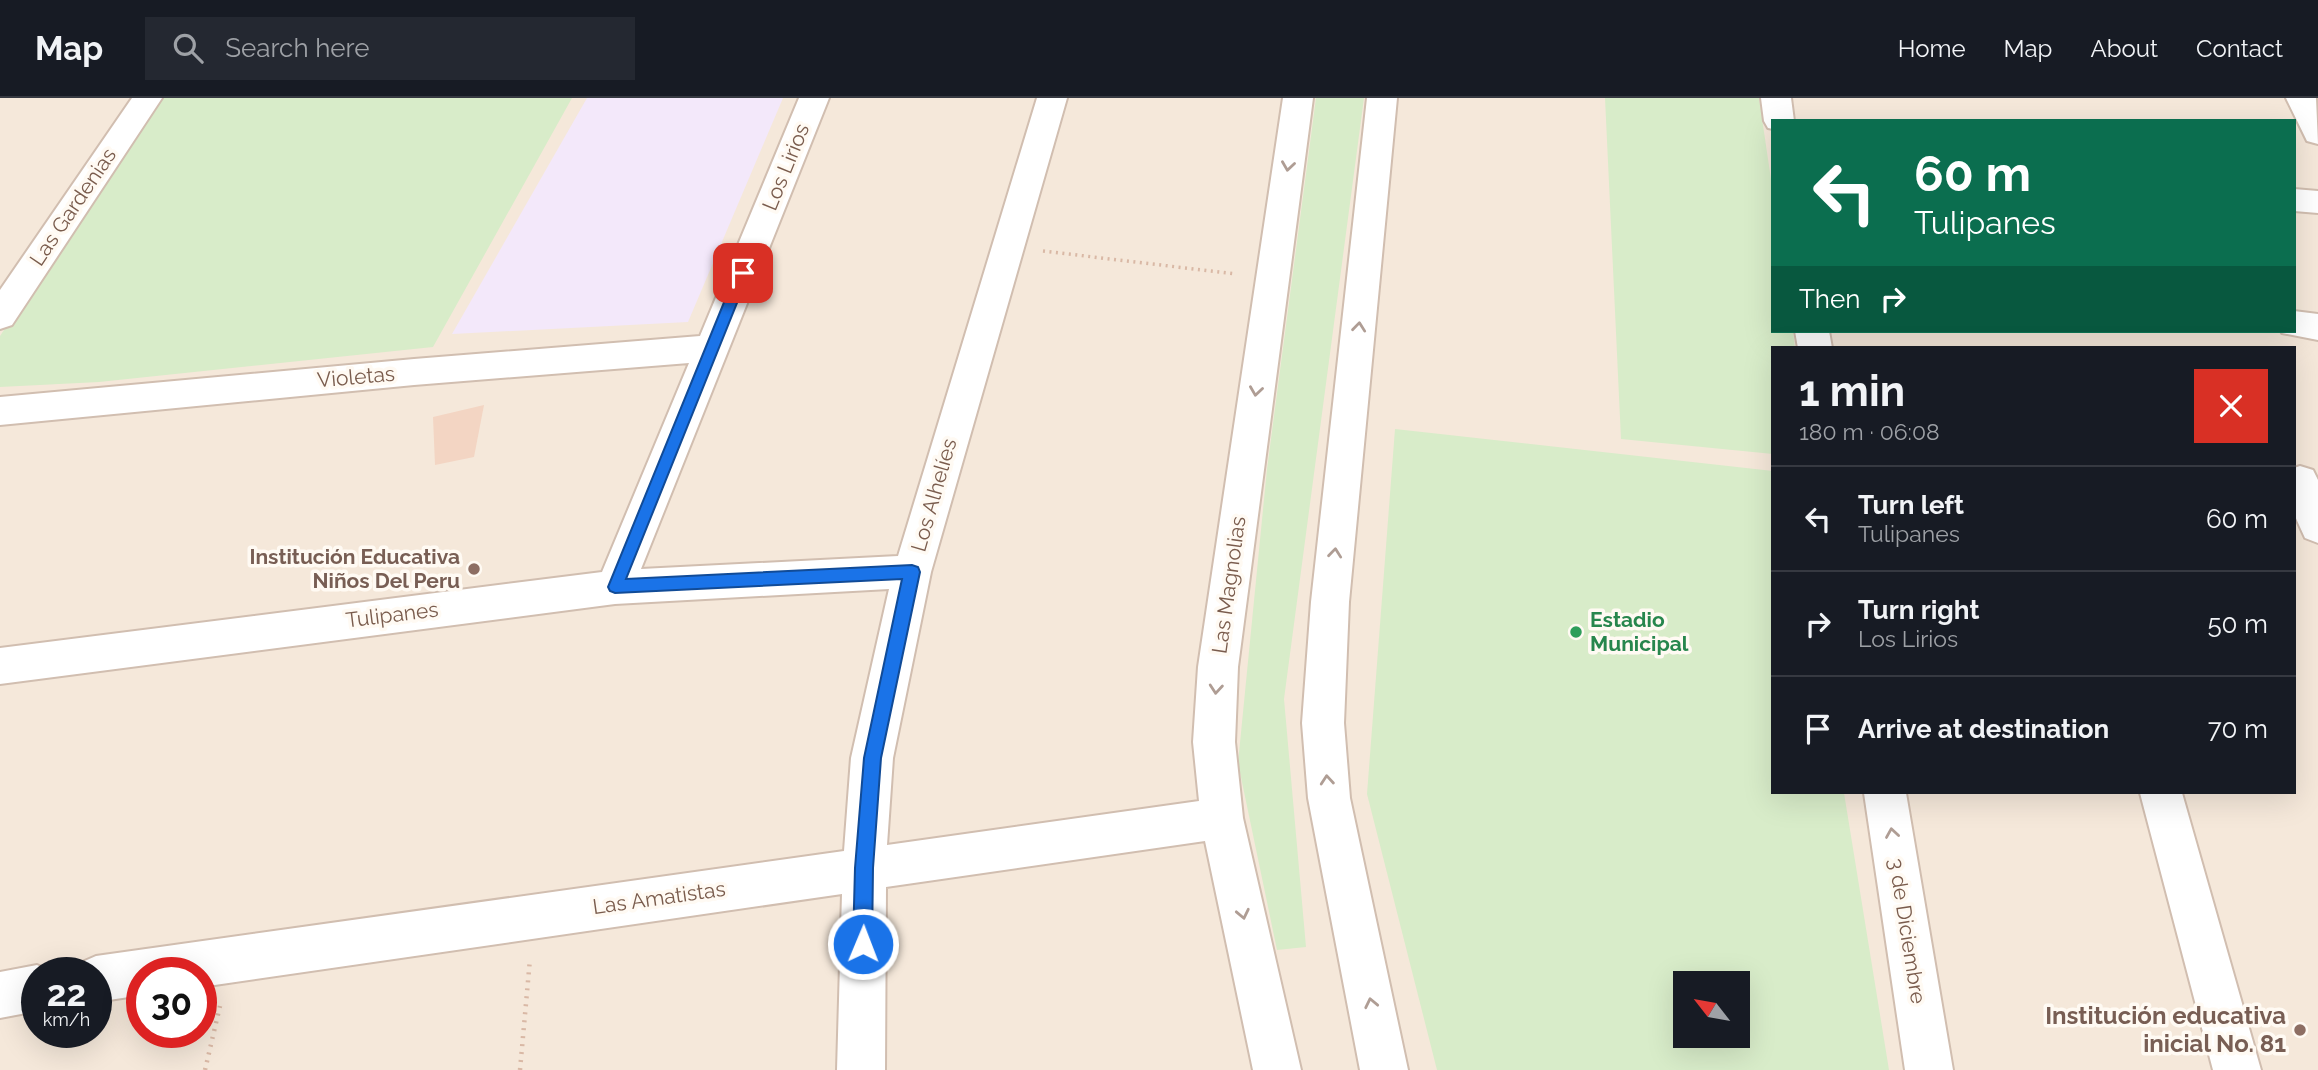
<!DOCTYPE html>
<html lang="en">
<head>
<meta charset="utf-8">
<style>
	:root { --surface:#171b24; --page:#242831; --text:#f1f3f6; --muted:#9ea1a6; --line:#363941 }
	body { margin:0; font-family:Raleway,sans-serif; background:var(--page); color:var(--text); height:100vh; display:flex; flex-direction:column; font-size:26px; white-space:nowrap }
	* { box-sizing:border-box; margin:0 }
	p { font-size:23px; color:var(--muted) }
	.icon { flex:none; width:38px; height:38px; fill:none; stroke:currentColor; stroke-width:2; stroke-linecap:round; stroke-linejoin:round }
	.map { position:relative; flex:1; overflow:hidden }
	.panel { position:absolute; left:1771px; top:248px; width:525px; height:448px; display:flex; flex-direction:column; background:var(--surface); border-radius:0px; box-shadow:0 7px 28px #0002 }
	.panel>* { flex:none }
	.top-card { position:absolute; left:1771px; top:21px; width:525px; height:214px; border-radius:0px; box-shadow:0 7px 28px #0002; background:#0b6e4f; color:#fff; overflow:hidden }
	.needle { width:46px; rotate:301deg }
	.buttons { position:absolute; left:1673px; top:873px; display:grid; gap:14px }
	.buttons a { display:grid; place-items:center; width:77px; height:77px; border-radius:0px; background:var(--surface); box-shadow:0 7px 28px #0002; font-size:35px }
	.speed { position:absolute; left:21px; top:859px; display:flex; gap:14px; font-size:35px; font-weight:700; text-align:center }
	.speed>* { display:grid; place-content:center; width:91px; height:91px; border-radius:50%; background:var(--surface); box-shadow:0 7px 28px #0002; line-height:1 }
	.speed small { font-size:18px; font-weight:400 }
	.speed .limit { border:10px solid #d22; background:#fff; color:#111 }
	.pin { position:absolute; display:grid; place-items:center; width:60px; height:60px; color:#fff; margin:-30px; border-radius:14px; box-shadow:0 4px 10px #0006 }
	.me { position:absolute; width:77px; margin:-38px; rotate:1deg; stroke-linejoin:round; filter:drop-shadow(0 0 5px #0008) }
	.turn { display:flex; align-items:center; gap:24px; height:147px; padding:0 28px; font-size:32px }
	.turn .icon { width:91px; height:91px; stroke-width:2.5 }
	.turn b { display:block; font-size:49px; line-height:60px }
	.then { display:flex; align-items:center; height:66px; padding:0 28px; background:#0003; gap:14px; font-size:26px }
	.round { display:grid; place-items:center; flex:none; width:74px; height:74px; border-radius:0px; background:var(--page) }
	.headline { display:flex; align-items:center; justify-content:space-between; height:119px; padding:0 28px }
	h1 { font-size:42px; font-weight:700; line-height:52px }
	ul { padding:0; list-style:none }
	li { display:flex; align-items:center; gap:21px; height:105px; padding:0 28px; border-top:2px solid var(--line) }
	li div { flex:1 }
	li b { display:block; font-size:26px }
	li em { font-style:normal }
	header { display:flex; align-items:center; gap:42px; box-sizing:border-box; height:98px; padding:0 35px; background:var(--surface); border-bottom:2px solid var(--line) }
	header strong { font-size:33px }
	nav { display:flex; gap:38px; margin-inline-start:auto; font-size:24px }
	.search { width:490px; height:63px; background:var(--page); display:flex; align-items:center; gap:18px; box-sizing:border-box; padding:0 24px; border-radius:0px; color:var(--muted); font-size:26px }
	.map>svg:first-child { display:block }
	.residential { fill:#f5e8da; fill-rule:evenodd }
	.education { fill:#f3e8fa }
	.green { fill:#d8ecc9; fill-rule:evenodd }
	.building { fill:#f3d5c3 }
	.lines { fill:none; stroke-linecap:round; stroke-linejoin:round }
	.minor-casing { stroke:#d1beb0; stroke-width:4 }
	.path-far1 { stroke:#d9b8a5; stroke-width:3.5; stroke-dasharray:2 4.5; stroke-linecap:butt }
	.path { stroke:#d9b8a5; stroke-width:4.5; stroke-dasharray:2 6; stroke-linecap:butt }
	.minor { fill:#fff; fill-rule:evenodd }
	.oneway { stroke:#af9d94 }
	.route { fill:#1a73e8; stroke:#114b97; stroke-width:2 }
	.education-dot { fill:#8d6e63; stroke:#fffaf3; stroke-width:2.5 }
	.leisure-dot { fill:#2e9e5b; stroke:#fffaf3; stroke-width:2.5 }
	.labels { text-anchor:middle; stroke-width:7; stroke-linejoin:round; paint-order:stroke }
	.street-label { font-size:21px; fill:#7a5c4d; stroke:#fffaf3 }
	.education-label { font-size:21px; font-weight:bold; fill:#785e54; stroke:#fffaf3; text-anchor:end }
	.leisure-label { font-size:21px; font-weight:bold; fill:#27864d; stroke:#fffaf3; text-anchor:start }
	.near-education-label { font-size:24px; font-weight:bold; fill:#785e54; stroke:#fffaf3; text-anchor:end }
</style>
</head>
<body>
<header>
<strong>Map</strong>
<div class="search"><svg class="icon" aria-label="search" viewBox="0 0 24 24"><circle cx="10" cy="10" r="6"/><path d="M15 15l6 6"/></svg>Search here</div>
<nav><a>Home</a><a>Map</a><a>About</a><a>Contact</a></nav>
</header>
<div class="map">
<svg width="2318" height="972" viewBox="0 0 2318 972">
	<rect width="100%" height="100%" fill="#fdf6ec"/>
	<path class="residential" d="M0 0H2318V972H0ZM1773 23H2294V233H1773ZM1773 250H2294V695H1773ZM37 875H96V934H37ZM142 875H201V934H142ZM1685 886H1738V938H1685Z"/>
	<path class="education" d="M587 0H783L688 224 452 236Z"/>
	<path class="green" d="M158 0H572L433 249 99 284 0 289V238Z
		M1316 0H1364L1284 601 1306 849 1277 852 1238 665 1267 371Z
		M1605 0H1759L1773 95V233H1793L1795 250H1773V356L1621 341Z
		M1395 331 1773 373V695H1844L1889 972H1437L1367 696ZM1685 886H1738V938H1685Z"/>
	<path class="building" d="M484 307 474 359 435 367 433 319Z"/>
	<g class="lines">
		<g class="minor-casing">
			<path id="minor" d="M132 0H162L12 227 0 231V192Z
				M799 0H829L641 471 898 458 1037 0H1067L931 474 893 660 887 747 1199 703 1193 644 1198 569 1283 0H1313L1238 569 1235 644 1243 720 1301 972H1253L1205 743 886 789 885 972H837L842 796 201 889V875H142V897L96 904V875H76L80 865 96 858 844 753 851 660 889 491 615 506 0 586V550L602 474 689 265 414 287 0 327V299L414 261 700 238Z
				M1367 0H1397L1349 504 1344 625 1350 700 1408 972H1360L1308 700 1302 625 1311 504Z
				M1761 0H1791L1794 23H1773V31L1768 30 1764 23Z
				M2286 0H2316L2318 46 2307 43Z
				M2294 91 2318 93V115L2294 113Z
				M2294 213 2318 216V242L2282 235 2281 233H2294Z
				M1795 233H1829L1832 250H1798Z
				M2300 368 2313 372 2318 382V445L2305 440 2294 416V370Z
				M1864 695H1906L1953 972H1905Z
				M2140 695H2182L2261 972H2213Z
				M37 867 54 875H37V913L0 920V874Z"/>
		</g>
		<path class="path-far1" d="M1043 153 1236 176"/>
		<path class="path" d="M205 972 220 908
			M520 972 530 861"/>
		<use href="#minor" class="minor"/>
	</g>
	<defs><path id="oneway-chevron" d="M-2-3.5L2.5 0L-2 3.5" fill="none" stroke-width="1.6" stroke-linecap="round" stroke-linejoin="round" transform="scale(1.75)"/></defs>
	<g class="oneway">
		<use href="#oneway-chevron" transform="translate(1288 68) rotate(98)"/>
		<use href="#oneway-chevron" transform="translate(1359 229) rotate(-84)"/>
		<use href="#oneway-chevron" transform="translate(1256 293) rotate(98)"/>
		<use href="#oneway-chevron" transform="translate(1335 455) rotate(-84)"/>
		<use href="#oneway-chevron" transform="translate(1216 591) rotate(95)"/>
		<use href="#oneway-chevron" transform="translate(1327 682) rotate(-95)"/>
		<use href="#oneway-chevron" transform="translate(1892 735) rotate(-99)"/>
		<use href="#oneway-chevron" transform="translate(1243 816) rotate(78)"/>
		<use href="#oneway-chevron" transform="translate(1371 905) rotate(-102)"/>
	</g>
	<path class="route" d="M743 170 749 175 626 481 912 467 918 469 920 474 881 660 873 770 872 846 869 852 863 855 856 852 853 846 855 770 864 660 902 481 615 495 610 493 608 489 736 175Z"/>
	<g class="education-dot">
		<circle cx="474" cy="471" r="7"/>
		<circle cx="2300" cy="932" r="7"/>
	</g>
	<circle class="leisure-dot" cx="1576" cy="534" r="7"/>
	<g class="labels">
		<g class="street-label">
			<text transform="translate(786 69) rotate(-68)" y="7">Los Lirios</text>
			<text transform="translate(73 109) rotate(-56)" y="7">Las Gardenias</text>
			<text transform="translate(356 279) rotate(-5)" y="7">Violetas</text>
			<text transform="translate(934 397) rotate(-74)" y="7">Los Alhelíes</text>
			<text transform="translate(1229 487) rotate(-82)" y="7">Las Magnolias</text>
			<text transform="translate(392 517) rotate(-7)" y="7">Tulipanes</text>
			<text transform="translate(659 800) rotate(-8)" y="7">Las Amatistas</text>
			<text transform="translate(1907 833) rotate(81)" y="7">3 de Diciembre</text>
		</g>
		<g class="education-label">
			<text x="460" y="466">Institución Educativa<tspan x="460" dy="24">Niños Del Peru</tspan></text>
		</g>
		<g class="leisure-label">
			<text x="1590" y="529">Estadio<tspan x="1590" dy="24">Municipal</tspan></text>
		</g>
		<g class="near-education-label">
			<text x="2286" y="926">Institución educativa<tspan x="2286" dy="28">inicial No. 81</tspan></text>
		</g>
	</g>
</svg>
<div class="buttons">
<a><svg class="needle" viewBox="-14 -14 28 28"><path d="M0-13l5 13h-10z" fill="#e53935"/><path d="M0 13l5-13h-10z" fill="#9ea1a6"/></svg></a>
</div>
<div class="speed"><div>22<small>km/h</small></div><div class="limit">30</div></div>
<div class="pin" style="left:743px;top:175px;background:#d93025"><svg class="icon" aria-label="arrive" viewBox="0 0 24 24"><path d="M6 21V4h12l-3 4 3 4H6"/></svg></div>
<svg class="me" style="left:863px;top:846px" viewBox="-20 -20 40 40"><circle r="17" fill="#1a73e8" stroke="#fff" stroke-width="3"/><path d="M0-11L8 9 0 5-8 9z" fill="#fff"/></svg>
<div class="top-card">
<div class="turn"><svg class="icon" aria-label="left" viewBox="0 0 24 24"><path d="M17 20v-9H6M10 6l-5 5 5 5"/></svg><div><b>60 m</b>Tulipanes</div></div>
<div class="then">Then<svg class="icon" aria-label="right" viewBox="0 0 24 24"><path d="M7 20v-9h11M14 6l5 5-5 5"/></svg></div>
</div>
<section class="panel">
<div class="headline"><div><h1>1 min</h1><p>180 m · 06:08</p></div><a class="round" style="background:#d93025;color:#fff"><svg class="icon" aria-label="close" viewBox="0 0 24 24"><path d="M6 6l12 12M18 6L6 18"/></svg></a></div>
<ul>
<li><svg class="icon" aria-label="left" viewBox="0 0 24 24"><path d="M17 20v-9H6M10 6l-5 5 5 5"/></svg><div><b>Turn left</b><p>Tulipanes</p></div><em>60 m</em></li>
<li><svg class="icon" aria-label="right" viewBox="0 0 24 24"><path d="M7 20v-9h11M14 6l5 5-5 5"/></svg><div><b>Turn right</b><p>Los Lirios</p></div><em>50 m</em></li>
<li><svg class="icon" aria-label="arrive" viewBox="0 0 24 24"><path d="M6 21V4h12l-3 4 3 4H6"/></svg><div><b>Arrive at destination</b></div><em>70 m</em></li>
</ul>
</section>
</div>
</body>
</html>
